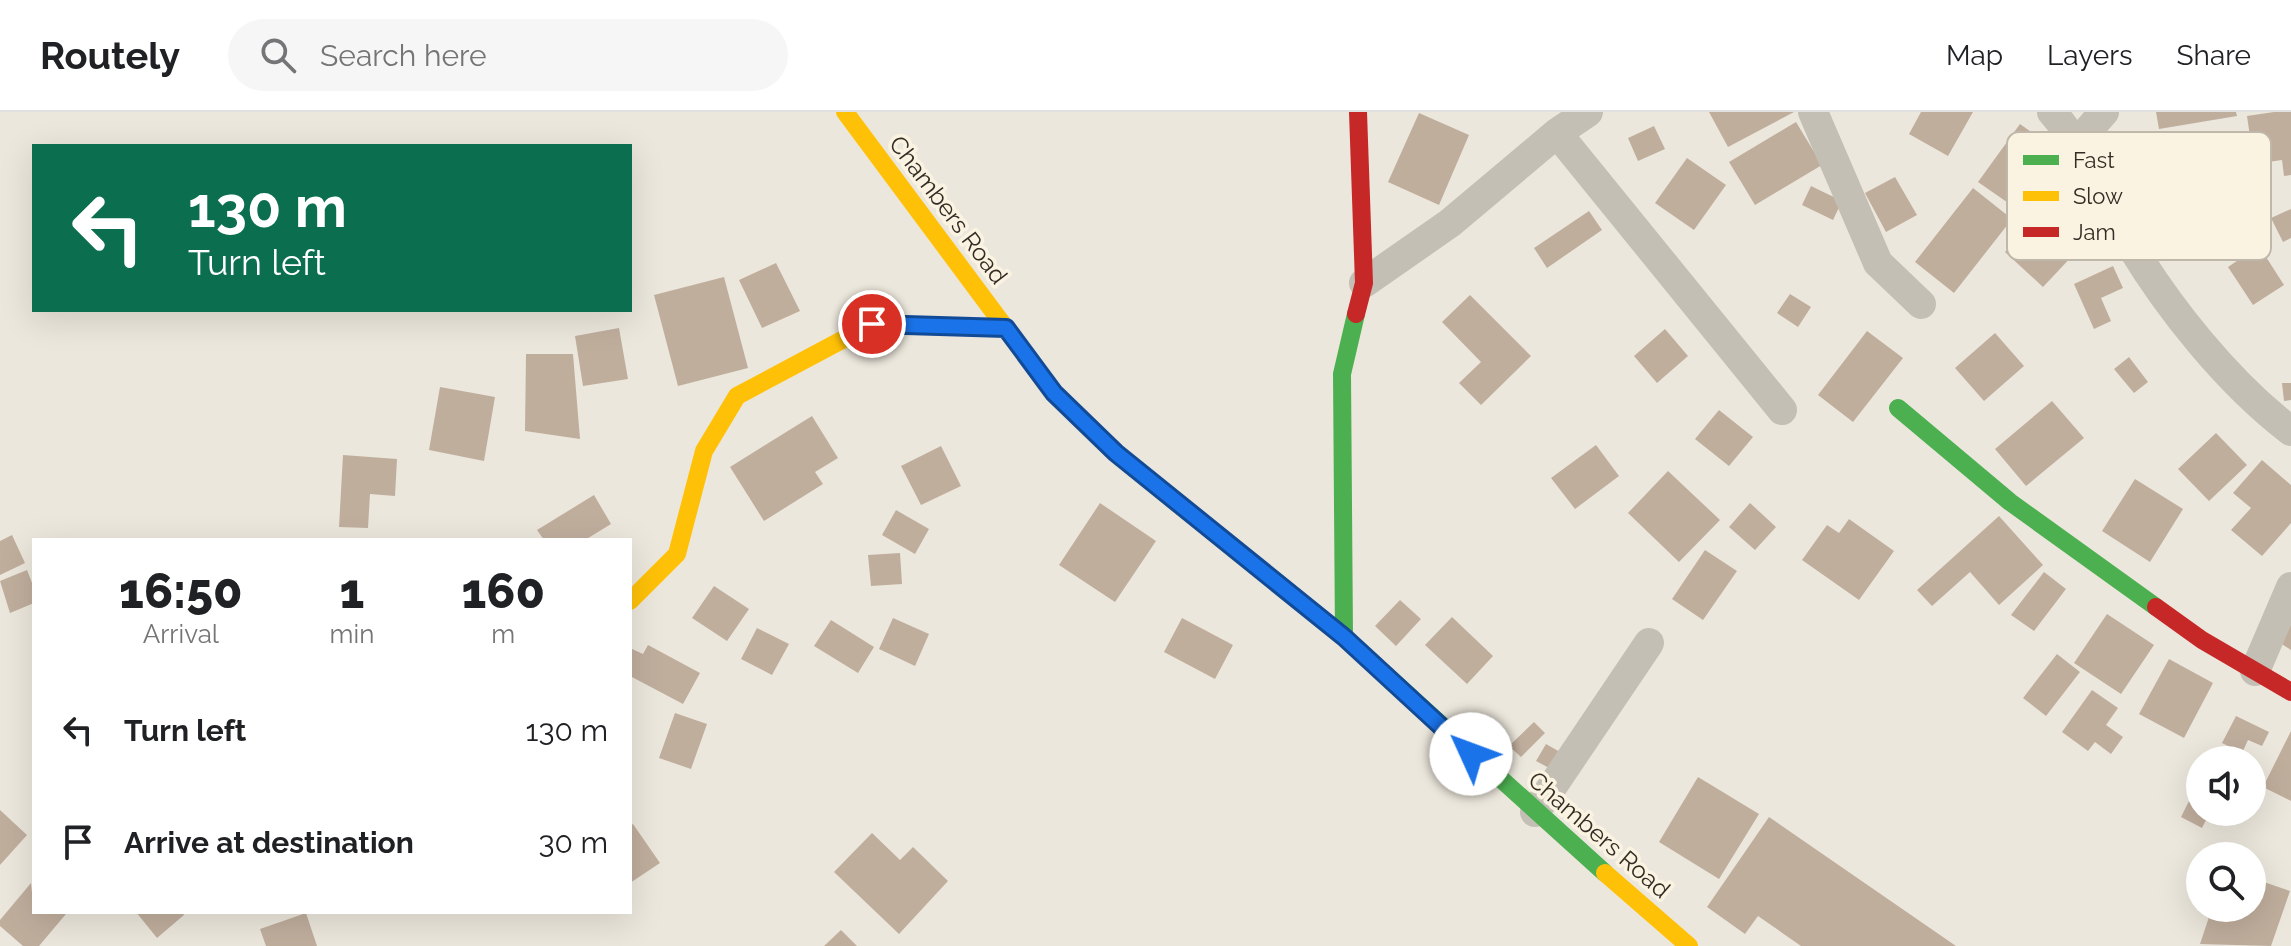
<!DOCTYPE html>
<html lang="en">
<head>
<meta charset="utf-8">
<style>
	:root { --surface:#fff; --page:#f6f6f6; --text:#202124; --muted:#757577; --line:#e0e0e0 }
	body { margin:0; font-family:Raleway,sans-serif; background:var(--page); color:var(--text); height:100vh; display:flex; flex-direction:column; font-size:30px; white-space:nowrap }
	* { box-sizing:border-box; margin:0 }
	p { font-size:26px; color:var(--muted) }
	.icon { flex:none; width:44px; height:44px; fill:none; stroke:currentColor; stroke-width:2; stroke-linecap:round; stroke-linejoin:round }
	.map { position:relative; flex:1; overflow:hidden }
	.details { position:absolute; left:32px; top:426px; width:600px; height:376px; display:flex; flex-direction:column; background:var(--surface); border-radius:0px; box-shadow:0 8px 32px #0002 }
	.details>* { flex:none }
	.banner { position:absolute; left:32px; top:32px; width:600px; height:168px; border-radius:0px; box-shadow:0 8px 32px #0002; background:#0b6e4f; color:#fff; overflow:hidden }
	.tools { position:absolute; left:2186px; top:634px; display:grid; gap:16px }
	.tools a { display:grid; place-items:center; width:80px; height:80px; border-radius:50%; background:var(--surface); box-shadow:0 8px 32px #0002; font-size:40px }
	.pin { position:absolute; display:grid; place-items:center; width:68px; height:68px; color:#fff; margin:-34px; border:4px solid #fff; border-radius:50%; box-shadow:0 2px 8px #0007 }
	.me { position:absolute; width:88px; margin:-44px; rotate:313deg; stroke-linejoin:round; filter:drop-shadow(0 0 6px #0008) }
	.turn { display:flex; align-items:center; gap:28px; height:168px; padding:0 24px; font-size:36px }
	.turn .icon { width:104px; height:104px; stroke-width:2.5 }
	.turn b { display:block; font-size:56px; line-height:68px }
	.eta { display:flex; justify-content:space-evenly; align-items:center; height:136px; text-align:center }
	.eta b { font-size:48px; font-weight:800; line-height:56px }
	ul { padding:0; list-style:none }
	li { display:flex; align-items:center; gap:24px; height:112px; padding:0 24px }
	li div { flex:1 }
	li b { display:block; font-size:30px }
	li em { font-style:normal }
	header { display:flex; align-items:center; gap:48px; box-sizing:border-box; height:112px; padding:0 40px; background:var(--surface); border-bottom:2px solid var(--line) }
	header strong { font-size:38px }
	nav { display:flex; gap:44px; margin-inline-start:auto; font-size:28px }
	.search { width:560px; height:72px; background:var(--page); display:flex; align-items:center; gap:20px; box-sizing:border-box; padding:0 28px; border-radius:44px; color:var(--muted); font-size:30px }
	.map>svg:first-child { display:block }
	.building { fill:#c0ae9d }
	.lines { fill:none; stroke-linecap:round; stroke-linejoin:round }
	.street { stroke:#c4bfb5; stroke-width:30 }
	.fast { stroke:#4caf50; stroke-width:18 }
	.slow { stroke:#ffc107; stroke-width:18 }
	.jam { stroke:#c62828; stroke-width:18 }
	.route-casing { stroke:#114b97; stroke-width:20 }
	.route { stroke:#1a73e8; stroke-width:14 }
	.labels { text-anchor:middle; stroke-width:7; stroke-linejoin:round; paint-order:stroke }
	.street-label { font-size:24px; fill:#342c24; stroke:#faf3e2 }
	.key { fill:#faf3e2; stroke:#bfb7a9; stroke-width:2 }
	.key-label { font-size:22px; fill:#342c24 }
</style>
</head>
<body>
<header>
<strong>Routely</strong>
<div class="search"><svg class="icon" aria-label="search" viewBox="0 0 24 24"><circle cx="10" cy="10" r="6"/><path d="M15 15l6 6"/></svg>Search here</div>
<nav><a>Map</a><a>Layers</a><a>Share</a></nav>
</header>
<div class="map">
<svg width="2291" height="834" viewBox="0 0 2291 834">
	<rect width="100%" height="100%" fill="#ece7dc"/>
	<path class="building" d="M1709 0H1794L1728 35Z
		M1921 0H1973L1948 44 1909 22Z
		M2156 0H2236L2237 4 2159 17Z
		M2274 0H2291V63L2284 64 2282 48 2254 52 2247 4Z
		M1419 1 1469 23 1439 93 1388 70Z
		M1796 10 1822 53 1755 93 1729 50Z
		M2020 12 2055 37 2014 95 1978 70Z
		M1654 14 1665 37 1638 49 1628 26Z
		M1687 46 1726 73 1694 118 1655 91Z
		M1895 65 1917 103 1886 120 1865 81Z
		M1811 74 1842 89 1833 108 1802 93Z
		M1973 76 2012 107 1954 181 1915 150Z
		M2053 88 2092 123 2043 175 2005 140Z
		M2291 97V126L2283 130 2271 106Z
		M1589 99 1602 118 1547 156 1534 136Z
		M2259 134 2284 173 2253 193 2228 155Z
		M776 151 800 199 762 216 739 168Z
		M2113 154 2123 176 2101 186 2111 209 2094 217 2074 172Z
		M724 165 748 256 678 274 654 183Z
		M1790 182 1811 195 1798 215 1777 201Z
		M1470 183 1531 244 1481 293 1459 271 1481 250 1442 210Z
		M619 216 628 267 583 274 575 224Z
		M1665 217 1688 244 1657 271 1634 244Z
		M1867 219 1903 246 1853 310 1818 283Z
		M1995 221 2024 254 1984 289 1955 256Z
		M526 242H573L580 327 525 319Z
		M2129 245 2148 270 2134 281 2114 257Z
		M2282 271H2291V288L2284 289Z
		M440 275 495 285 484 349 429 338Z
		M2052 289 2084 326 2026 374 1995 337Z
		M1719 298 1753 325 1729 354 1695 327Z
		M812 304 838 346 815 360 823 372 764 409 730 355Z
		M2216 321 2247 353 2209 389 2178 357Z
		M1596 333 1619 364 1575 397 1551 366Z
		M941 334 961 374 921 393 901 354Z
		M343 343 397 347 395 384 370 382 368 416 339 415Z
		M2262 348 2291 373V411L2262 444 2231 418 2251 396 2233 381Z
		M1668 359 1720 408 1679 450 1628 401Z
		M2135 367 2183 397 2150 450 2102 419Z
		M594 383 611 412 585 428H544L537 418Z
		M1100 391 1156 429 1115 490 1059 453Z
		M1750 391 1776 415 1755 438 1729 415Z
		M896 398 929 417 915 442 882 423Z
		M1999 404 2043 453 1999 493 1970 460 1932 494 1917 478Z
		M1849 407 1894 439 1859 488 1802 448 1827 413 1839 421Z
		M12 423 25 451 0 463V429Z
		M1705 438 1737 459 1703 508 1672 487Z
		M900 441 902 472 871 474 868 443Z
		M27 458 34 476V491L10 501 0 469Z
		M2044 460 2066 477 2034 519 2011 503Z
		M714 474 749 497 727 529 692 506Z
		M1400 488 1421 507 1396 534 1375 514Z
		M2107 502 2154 533 2121 582 2074 551Z
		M1452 505 1493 544 1467 572 1425 533Z
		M893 506 929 522 915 554 879 537Z
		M1182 506 1233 533 1215 567 1164 540Z
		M831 508 874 535 858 561 814 534Z
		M2291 511V538L2280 531Z
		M757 516 789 532 772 563 741 547Z
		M648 533 700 561 683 592 630 564V536L643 542Z
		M2057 542 2080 560 2046 604 2023 586Z
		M2169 547 2213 571 2184 626 2139 602Z
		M2092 578 2118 596 2106 613 2123 625 2111 642 2095 630 2088 639 2062 620Z
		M675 601 707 612 691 657 659 646Z
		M2236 604 2269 620 2262 634 2248 628 2242 641 2222 631Z
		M1534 610 1545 621 1521 645 1509 634Z
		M2291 619V689L2263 675Z
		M1546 632 1560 640 1551 657 1536 649Z
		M1698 665 1759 702 1719 767 1659 730Z
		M2200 667V700H2210L2202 716 2181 705Z
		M0 698 27 723 0 753Z
		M1769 705 1956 834H1801L1758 804 1745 822 1707 795Z
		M633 712 660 751 630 771V714Z
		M872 721 900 748 913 735 948 769 899 822 834 760Z
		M2252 766 2290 779 2271 834 2200 832 2212 796H2252Z
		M31 771 34 800 66 802 39 834H23L0 814V808Z
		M136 800H182L184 803 157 826Z
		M306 801 317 834H266L260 817Z
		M841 818 857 834H824Z"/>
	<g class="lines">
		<path class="street" d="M1813 0 1878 151 1921 192
			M2052 0C2085 38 2101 82 2126 125 2166 194 2228 271 2291 319
			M1557 21 1782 298
			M2078 30 2104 0
			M1364 171 1450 111 1557 21 1588 0
			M2255 559 2291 475
			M1535 700 1649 531"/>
		<path class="fast" d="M890 213 1006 216
			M1898 296 2010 390 2156 495
			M1278 471 1344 525 1605 761
			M1344 525 1342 262 1356 202"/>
		<path class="slow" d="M845 0 1054 281 1116 341 1278 471
			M630 489 677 442 704 339 737 284 872 212 890 213
			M1605 761 1689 834"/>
		<path class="jam" d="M1356 202 1364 171 1358 0
			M2156 495 2202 528 2291 580"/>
	</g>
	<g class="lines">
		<g class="route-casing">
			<path id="route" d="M872 212 1006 216 1054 281 1116 341 1344 525 1471 642"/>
		</g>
		<use href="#route" class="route"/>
	</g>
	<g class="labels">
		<g class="street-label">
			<text transform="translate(948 98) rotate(53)" y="8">Chambers Road</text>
			<text transform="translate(1599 723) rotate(41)" y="8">Chambers Road</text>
		</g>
	</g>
	<rect x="2007" y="20" width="264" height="128" rx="12" class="key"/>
	<rect x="2023" y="43" width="36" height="10" fill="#4caf50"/>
	<rect x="2023" y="79" width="36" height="10" fill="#ffc107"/>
	<rect x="2023" y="115" width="36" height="10" fill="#c62828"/>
	<g class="key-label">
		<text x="2073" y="56">Fast</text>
		<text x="2073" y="92">Slow</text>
		<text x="2073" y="128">Jam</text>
	</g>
</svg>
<div class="tools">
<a><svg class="icon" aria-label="sound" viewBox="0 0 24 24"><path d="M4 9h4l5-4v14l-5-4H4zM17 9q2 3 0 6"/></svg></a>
<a><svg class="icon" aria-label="search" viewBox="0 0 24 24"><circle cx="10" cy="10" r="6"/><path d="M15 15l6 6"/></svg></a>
</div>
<div class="pin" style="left:872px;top:212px;background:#d93025"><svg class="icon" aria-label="arrive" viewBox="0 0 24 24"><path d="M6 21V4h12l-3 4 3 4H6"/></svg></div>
<svg class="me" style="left:1471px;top:642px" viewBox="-20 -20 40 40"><circle r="19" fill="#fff"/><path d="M0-13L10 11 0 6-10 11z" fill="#1a73e8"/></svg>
<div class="banner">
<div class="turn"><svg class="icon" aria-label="left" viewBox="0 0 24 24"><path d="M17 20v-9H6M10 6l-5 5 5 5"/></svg><div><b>130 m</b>Turn left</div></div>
</div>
<section class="details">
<div class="eta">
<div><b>16:50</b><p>Arrival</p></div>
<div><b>1</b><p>min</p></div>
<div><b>160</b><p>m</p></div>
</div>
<ul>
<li><svg class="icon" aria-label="left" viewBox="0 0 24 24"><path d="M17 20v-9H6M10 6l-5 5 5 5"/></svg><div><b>Turn left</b></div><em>130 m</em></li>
<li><svg class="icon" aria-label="arrive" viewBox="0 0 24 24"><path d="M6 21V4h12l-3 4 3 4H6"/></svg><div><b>Arrive at destination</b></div><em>30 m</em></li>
</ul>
</section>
</div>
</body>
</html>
